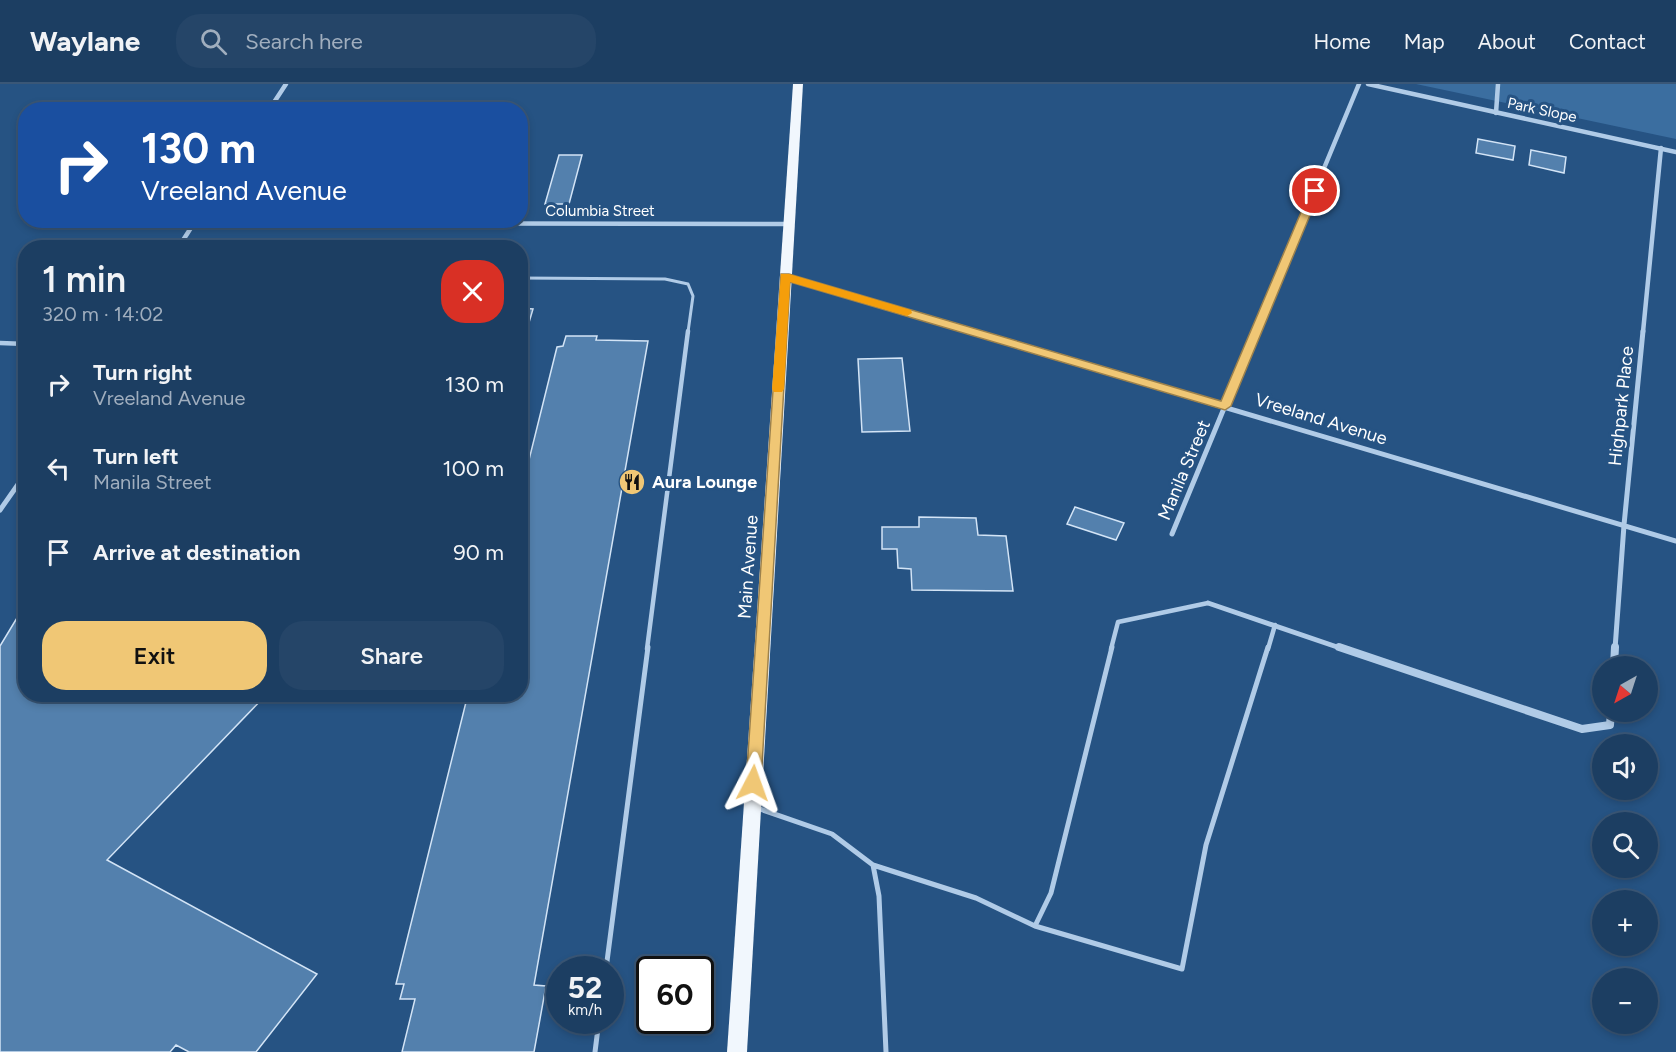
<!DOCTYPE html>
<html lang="en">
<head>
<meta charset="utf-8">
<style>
	:root { --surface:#1c3e62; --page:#254568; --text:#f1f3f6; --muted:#a0aebe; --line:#3a5777; --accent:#f0c775 }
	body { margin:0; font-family:Figtree,sans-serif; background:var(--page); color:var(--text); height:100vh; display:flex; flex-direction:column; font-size:22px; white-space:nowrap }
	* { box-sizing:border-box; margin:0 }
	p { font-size:20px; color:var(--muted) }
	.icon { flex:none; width:33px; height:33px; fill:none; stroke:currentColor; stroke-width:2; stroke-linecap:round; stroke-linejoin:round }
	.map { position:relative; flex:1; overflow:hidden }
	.sheet { position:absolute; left:18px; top:156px; width:510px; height:462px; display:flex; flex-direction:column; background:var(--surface); border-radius:24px; box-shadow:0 3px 9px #0003,0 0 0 2px var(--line) }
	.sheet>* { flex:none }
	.hud { position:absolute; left:18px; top:18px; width:510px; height:126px; border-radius:24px; box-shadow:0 3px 9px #0003,0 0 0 2px var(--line); background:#1a4fa0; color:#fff; overflow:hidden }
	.needle { width:39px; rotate:219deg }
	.tools { position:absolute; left:1592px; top:572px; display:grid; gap:12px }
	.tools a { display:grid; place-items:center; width:66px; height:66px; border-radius:50%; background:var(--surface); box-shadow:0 3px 9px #0003,0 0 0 2px var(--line); font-size:30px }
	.speed { position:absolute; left:546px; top:872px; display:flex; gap:12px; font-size:30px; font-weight:700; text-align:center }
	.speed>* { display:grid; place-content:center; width:78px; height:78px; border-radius:50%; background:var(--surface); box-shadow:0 3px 9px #0003,0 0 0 2px var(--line); line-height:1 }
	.speed small { font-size:15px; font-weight:400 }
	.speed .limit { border:3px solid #111; border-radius:9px; background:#fff; color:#111 }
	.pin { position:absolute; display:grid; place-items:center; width:51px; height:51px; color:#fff; margin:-26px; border:3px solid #fff; border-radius:50%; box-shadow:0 2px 6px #0007 }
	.me { position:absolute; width:66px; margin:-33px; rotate:4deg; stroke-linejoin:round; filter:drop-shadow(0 0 4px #0008) }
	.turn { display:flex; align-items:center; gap:21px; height:126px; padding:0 24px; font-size:27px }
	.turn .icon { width:78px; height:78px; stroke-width:2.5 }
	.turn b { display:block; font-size:42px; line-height:51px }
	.round { display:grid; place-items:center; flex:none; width:63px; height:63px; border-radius:24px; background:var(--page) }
	.overview { display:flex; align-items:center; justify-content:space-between; height:102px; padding:0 24px }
	h1 { font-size:36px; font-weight:600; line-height:45px }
	.cta { display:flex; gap:12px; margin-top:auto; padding:12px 24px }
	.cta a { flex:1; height:69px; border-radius:24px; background:var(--accent); color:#111; font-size:24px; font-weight:600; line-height:69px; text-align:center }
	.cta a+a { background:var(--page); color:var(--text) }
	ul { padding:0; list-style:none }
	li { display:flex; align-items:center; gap:18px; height:84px; padding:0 24px }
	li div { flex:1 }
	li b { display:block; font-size:22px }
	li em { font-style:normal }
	header { display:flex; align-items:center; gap:36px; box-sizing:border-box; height:84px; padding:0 30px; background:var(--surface); border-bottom:2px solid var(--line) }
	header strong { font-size:28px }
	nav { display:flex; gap:33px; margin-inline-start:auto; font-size:21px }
	.search { width:420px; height:54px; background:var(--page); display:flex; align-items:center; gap:15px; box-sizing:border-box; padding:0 21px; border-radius:24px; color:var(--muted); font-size:22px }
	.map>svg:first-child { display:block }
	.green { fill:#3b6ea0 }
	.building { fill:#5380ad; stroke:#d3e4f6; stroke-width:1.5 }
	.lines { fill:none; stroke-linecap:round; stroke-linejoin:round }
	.lane-far2 { stroke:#b0cbe7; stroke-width:3 }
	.lane-far1 { stroke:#b0cbe7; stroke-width:4.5 }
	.lane { stroke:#b0cbe7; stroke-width:5 }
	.street-far2 { stroke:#b0cbe7; stroke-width:4.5 }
	.street-far1 { stroke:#b0cbe7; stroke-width:5 }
	.street { stroke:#b0cbe7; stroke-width:8 }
	.primary { fill:#f1f7fd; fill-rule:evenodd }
	.route { fill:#f0c775; stroke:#9c814c; stroke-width:1.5 }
	.slow { fill:#f59e0b }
	.labels { text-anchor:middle; stroke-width:6; stroke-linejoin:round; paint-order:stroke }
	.far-street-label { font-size:15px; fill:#fff; stroke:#265383 }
	.street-label { font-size:18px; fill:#fff; stroke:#265383 }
	.poi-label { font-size:18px; font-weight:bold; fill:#fff; stroke:#265383; text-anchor:start }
</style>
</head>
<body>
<header>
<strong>Waylane</strong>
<div class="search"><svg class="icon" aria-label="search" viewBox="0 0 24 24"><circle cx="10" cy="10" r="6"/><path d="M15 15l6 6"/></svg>Search here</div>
<nav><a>Home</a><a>Map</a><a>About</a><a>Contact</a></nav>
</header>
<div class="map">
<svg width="1676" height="968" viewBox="0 0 1676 968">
	<rect width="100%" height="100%" fill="#265383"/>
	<path class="green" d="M1416 0H1676V55Z"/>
	<path class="building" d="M1478 55 1515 62 1513 76 1476 69Z
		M1531 66 1566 73 1564 89 1529 81Z
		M559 71H582L569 120H545Z
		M520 224 533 225 520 269Z
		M566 252H597L596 256 648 257 534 901 546 902 534 968H402L415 915H400L404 900H396L468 610H520V412L557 263 563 262Z
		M902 274 910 347 862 348 858 275Z
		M1075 423 1124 439 1116 456 1067 440Z
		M919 433 976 434 978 451 1006 452 1013 507 912 506 911 485 898 484 897 465H882V443H919Z
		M26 519V610H267L107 776 317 890 256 968H189L176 961 170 968H0V562Z"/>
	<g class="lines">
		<path class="lane-far2" d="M520 194 665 195 688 200 693 212 688 248"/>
		<path class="lane-far1" d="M0 259 26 260
			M647 565 688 247
			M1111 565 1118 538 1208 519
			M1268 565 1275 541"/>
		<path class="lane" d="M1112 563 1051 809 1035 842 1182 885 1206 761 1268 563
			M757 724 832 750 873 781 879 812 886 968
			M873 781 976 814 1035 842
			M606 885 648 563
			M595 968 599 936"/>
		<path class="street-far2" d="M1368 0 1676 68
			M269 26 286 0
			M1496 29 1498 0
			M194 139 789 140
			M178 164 196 136
			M785 193 972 248
			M1256 248 1359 0
			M1643 248 1661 64"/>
		<path class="street-far1" d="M967 247 1676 457
			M0 426 26 389
			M1172 450 1256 247
			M1208 519 1343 565
			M1615 565 1624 441 1643 247"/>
		<path class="street" d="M1339 563 1582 645 1610 641 1611 627
			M1614 582 1615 563"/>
		<path class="primary" d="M793 0H803L747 968H727Z"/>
	</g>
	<path class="route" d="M1315 104 1320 107 1231 322 1225 326 790 198 761 699 759 704 753 706 748 704 746 699 781 190H789L1221 317 1310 107Z"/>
	<path class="slow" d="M781 190H789L911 226 912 229 907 232 790 198 784 305 782 308H774L772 305Z"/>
	<defs>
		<g id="restaurant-disc" transform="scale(1.35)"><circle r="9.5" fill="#f0c775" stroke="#265383"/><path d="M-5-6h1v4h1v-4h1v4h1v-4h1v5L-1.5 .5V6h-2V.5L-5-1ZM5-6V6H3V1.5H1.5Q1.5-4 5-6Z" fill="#111"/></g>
	</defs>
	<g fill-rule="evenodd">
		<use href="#restaurant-disc" x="632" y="398"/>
	</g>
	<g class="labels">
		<g class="far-street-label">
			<text transform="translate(1542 26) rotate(12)" y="5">Park Slope</text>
			<text x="600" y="132">Columbia Street</text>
		</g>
		<g class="street-label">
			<text transform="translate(1621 322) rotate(-84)" y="6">Highpark Place</text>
			<text transform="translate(1321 335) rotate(17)" y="6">Vreeland Avenue</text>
			<text transform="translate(1184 386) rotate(-67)" y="6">Manila Street</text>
			<text transform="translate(748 483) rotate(-86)" y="6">Main Avenue</text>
		</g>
		<g class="poi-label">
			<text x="652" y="404">Aura Lounge</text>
		</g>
	</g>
</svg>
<div class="tools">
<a><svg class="needle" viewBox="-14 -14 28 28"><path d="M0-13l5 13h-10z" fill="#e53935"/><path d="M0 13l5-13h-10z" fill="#a0aebe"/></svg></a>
<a><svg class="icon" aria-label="sound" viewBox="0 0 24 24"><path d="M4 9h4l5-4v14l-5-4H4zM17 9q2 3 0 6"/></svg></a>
<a><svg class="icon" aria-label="search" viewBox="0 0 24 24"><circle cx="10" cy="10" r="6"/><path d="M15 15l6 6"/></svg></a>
<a>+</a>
<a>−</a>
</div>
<div class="speed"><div>52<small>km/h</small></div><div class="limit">60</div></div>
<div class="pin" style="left:1315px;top:107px;background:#d93025"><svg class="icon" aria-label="arrive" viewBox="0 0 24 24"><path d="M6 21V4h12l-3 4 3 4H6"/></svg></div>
<svg class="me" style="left:753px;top:699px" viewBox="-20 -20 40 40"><path d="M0-17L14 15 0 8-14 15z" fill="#f0c775" stroke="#fff" stroke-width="4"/></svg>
<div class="hud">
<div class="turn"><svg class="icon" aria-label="right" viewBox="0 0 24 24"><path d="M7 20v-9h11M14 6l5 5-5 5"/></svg><div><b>130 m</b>Vreeland Avenue</div></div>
</div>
<section class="sheet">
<div class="overview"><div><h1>1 min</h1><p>320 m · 14:02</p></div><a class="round" style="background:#d93025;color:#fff"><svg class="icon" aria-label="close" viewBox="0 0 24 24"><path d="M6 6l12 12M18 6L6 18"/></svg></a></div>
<ul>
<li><svg class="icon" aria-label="right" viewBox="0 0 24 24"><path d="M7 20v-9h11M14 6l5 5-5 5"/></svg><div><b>Turn right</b><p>Vreeland Avenue</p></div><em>130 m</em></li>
<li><svg class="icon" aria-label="left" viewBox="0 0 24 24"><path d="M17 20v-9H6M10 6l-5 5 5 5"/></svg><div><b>Turn left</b><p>Manila Street</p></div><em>100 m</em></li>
<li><svg class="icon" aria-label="arrive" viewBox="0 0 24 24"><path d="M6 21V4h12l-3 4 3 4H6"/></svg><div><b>Arrive at destination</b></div><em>90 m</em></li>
</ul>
<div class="cta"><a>Exit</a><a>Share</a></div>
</section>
</div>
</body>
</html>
